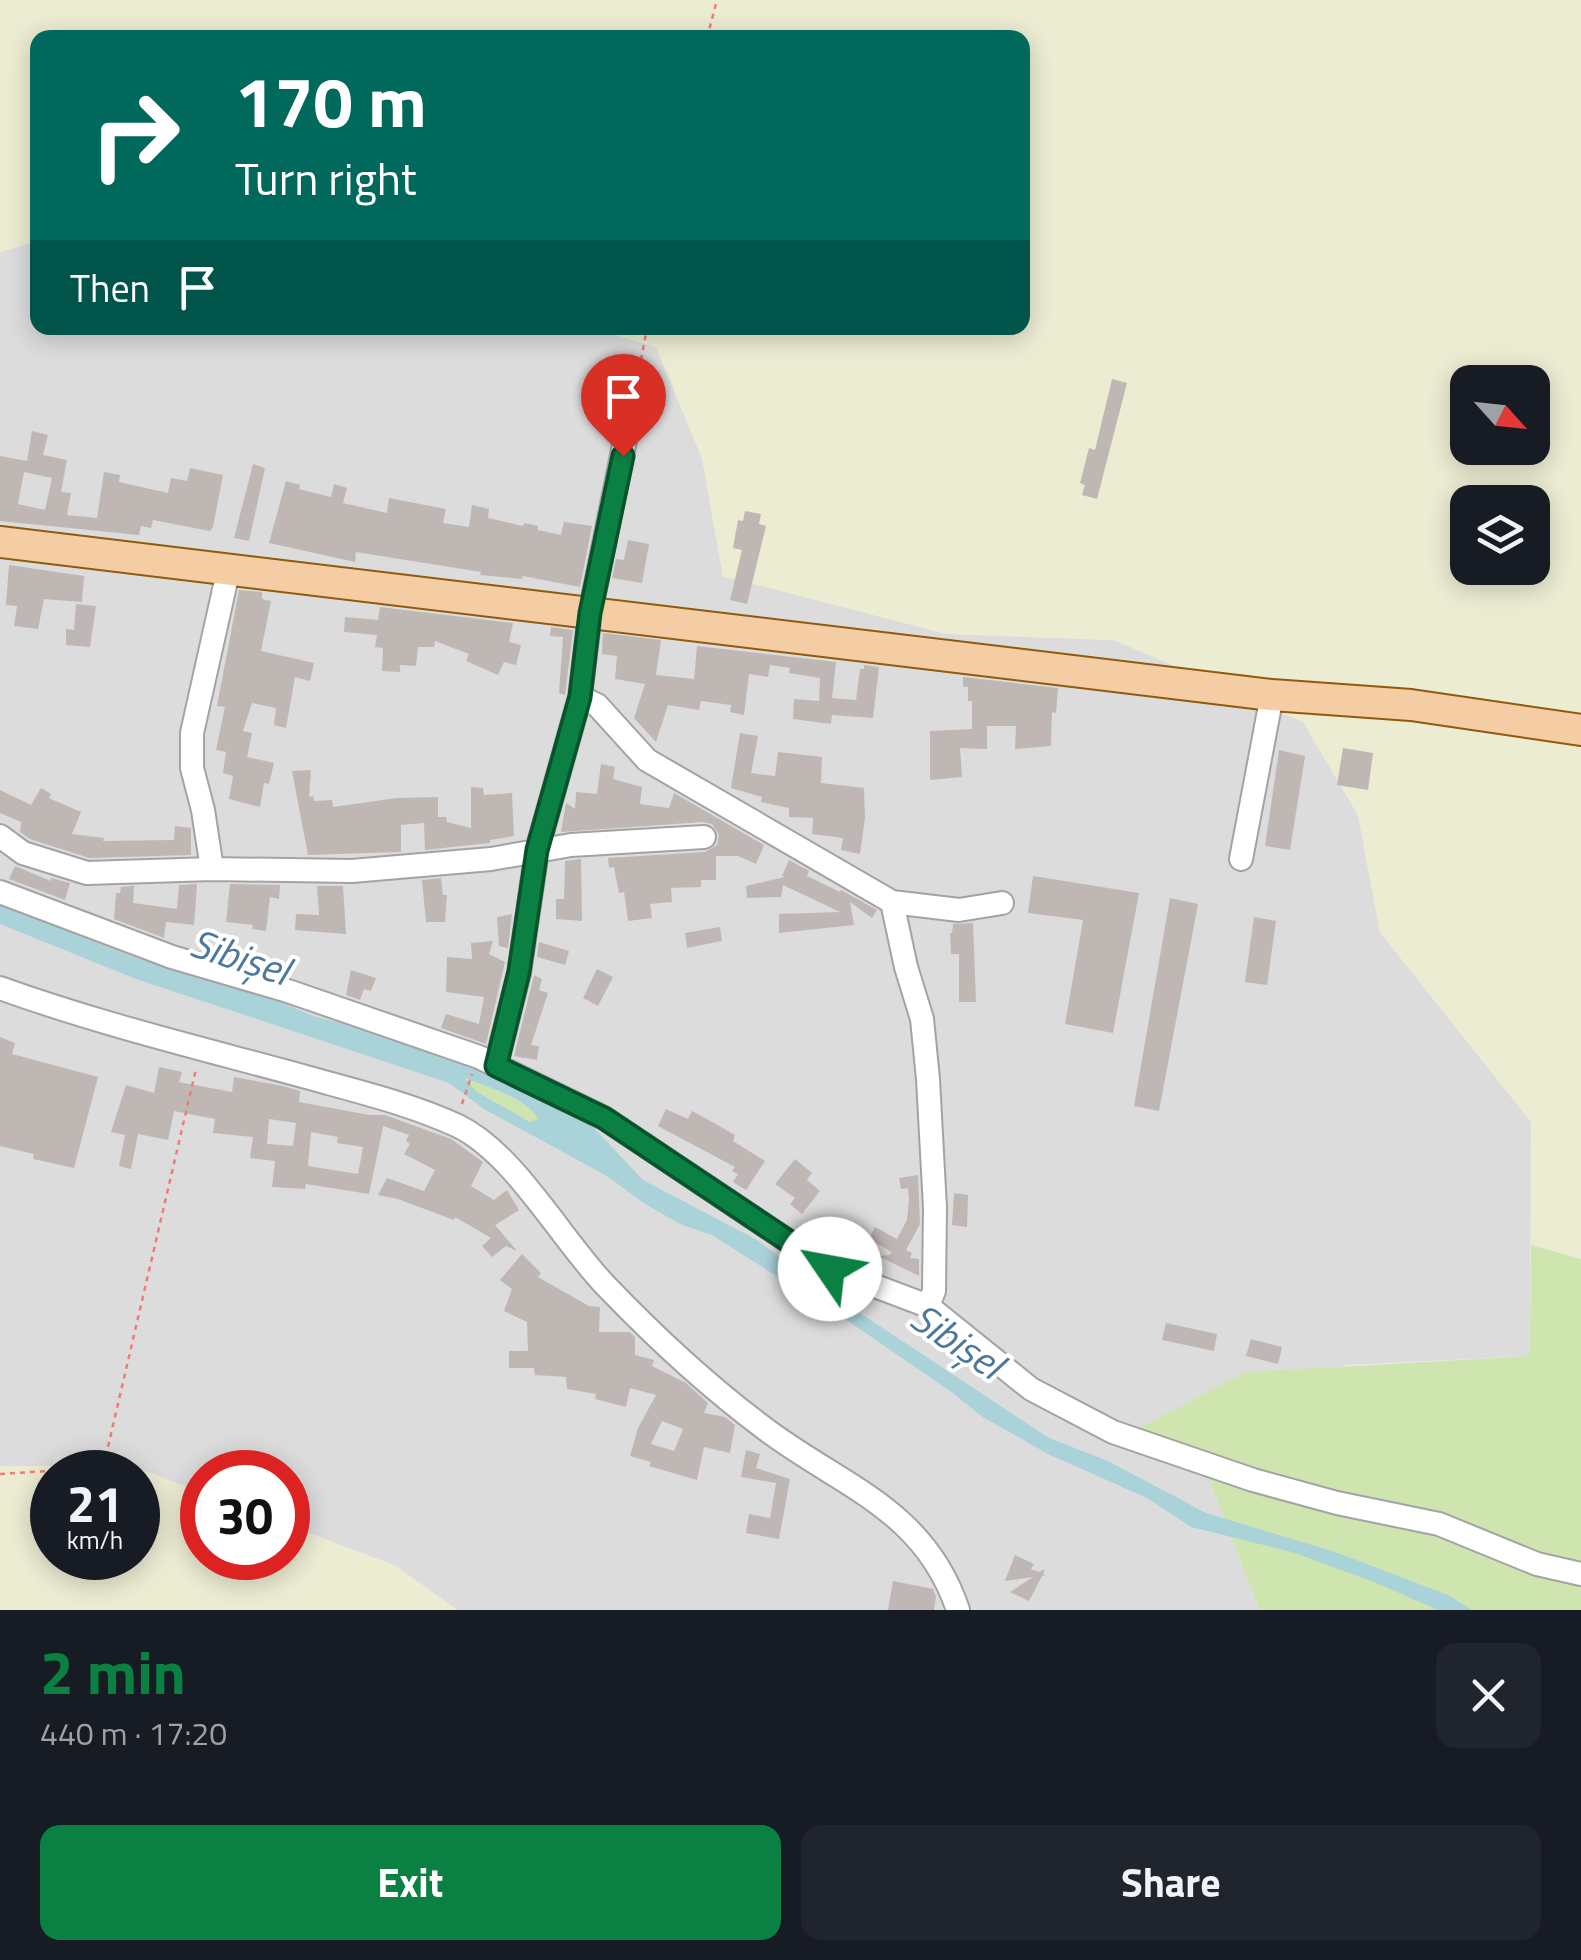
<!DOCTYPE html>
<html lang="en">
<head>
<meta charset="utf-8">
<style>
	:root { --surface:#171b24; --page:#20242c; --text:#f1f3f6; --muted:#9ea1a6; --accent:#0b8043 }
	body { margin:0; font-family:"Titillium Web",sans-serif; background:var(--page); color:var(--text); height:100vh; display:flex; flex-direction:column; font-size:38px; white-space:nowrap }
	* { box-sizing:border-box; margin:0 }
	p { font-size:32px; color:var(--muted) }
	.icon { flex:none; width:55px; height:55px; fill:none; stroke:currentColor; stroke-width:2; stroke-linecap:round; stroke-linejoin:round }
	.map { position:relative; height:1610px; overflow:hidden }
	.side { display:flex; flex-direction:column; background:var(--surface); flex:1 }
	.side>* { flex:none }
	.hud { position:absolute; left:30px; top:30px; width:1000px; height:305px; border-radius:20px; box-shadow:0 5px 25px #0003; background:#00695c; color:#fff; overflow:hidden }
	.needle { width:65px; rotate:117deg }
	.fabs { position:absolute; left:1450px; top:365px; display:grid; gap:20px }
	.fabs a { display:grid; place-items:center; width:100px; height:100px; border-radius:20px; background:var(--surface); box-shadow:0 5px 25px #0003; font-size:50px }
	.speed { position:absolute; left:30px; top:1450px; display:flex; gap:20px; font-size:50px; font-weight:700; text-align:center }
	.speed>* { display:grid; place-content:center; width:130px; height:130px; border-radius:50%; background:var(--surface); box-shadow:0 5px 25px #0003; line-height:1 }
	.speed small { font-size:25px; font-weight:400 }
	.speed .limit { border:15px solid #d22; background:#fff; color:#111 }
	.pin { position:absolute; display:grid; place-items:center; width:85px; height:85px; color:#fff; margin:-102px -42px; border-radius:50% 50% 50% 0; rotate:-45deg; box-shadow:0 0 10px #0007 }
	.pin .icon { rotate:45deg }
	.me { position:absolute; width:110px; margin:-55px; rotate:303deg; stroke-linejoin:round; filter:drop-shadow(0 0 8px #0008) }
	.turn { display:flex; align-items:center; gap:35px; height:210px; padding:0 40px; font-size:45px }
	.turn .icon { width:130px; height:130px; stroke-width:2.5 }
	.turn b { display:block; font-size:70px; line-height:85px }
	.then { display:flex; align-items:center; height:95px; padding:0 40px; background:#0003; gap:20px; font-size:38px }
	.round { display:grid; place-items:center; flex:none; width:105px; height:105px; border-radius:20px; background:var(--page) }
	.head { display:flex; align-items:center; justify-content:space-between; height:170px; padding:0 40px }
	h1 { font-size:60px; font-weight:700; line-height:75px; color:var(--accent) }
	.button { display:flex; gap:20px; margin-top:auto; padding:20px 40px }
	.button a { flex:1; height:115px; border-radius:20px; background:var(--accent); color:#fff; font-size:40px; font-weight:700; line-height:115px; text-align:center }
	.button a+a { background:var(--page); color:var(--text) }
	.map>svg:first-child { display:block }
	.residential { fill:#dddcdc }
	.farmland { fill:#ececd3; fill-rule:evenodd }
	.grass { fill:#cee5b0 }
	.water { fill:#aad2d9; fill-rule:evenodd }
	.building { fill:#bfb7b3; fill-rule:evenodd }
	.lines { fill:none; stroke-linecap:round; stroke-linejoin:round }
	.minor-casing { stroke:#a3a3a3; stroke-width:26 }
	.major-casing { stroke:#8f5a0c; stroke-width:34 }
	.path { stroke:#ef7b77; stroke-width:2.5; stroke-dasharray:5 5; stroke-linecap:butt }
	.minor { stroke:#fff; stroke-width:22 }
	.major { stroke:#f5cda5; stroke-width:30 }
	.route-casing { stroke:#07532c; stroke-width:25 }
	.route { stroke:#0b8043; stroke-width:18 }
	.labels { text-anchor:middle; stroke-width:8; stroke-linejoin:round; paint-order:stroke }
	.water-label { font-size:40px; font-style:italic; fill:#4c7899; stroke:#fff }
</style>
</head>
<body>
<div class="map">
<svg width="1581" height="1610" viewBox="0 0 1581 1610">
	<rect width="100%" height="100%" fill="#efebe6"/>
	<path class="residential" d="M37 241 38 328H592L656 347 702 458 723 576 947 634 1114 640 1303 722 1358 815 1380 932 1531 1122 1530 1356 1348 1365 1128 1435 1209 1479 1259 1610H457L396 1566 288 1525V1472H202V1493L132 1466H0V252Z"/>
	<path class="farmland" d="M0 0H1581V1259L1531 1245V1122L1380 932 1358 815 1303 722 1114 640 947 634 723 576 702 458 656 347 592 328H1022V38H38L37 241 0 252ZM1468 382H1532V448H1468ZM1468 502H1532V568H1468Z
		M0 1466H132L202 1493V1558H288V1525L396 1566 457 1610H0ZM52 1472H138V1558H52Z"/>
	<path class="grass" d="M462 1077C484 1085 526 1099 539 1119L531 1122 477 1092Z
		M1531 1245 1581 1259V1610H1259L1209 1479 1127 1434 1246 1372 1530 1356Z"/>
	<path class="water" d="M0 904 133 957 274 999 313 1016 380 1033 503 1079 569 1111 594 1128 643 1180 757 1240 822 1288 1049 1438 1108 1461 1206 1513 1335 1552 1448 1595 1472 1610H1438L1374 1582 1292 1552 1191 1527 1147 1498 1048 1454 981 1416 953 1393 800 1288 778 1277 712 1235 682 1225 645 1204 607 1176 484 1109 449 1083 136 979 0 924ZM464 1078C486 1086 527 1098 538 1119L530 1122 477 1092Z"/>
	<path class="building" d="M1112 379 1127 383 1097 499 1082 495 1085 485 1080 483 1089 448 1095 450Z
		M32 431 48 435 43 455 67 460 61 492 71 493 67 515 97 518 104 472 120 475 119 482 168 493 171 478 187 481 190 468 223 475 213 527 210 531 153 520 151 528 141 526 139 535 0 521V456L27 461ZM24 472 52 478 45 510 18 504Z
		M253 464 265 468 249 541 234 538Z
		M286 481 300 485 299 489 331 497 334 484 347 488 343 503 387 513 389 498 446 509 443 523 469 527 472 505 489 509 488 518 523 526 524 523 538 526V530L561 535 564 522 592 526 580 587 523 576 522 579 480 575 481 572 356 552 355 562 269 543Z
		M745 511 761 514 759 524 766 526 747 604 730 600 742 550 733 548 738 520 743 521Z
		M628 540 649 544 642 583 612 578 616 559 624 560Z
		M9 565 84 576 82 602 44 599 38 629 14 626 17 606 6 605Z
		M239 590 262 592V599L271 601 261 651 314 663 310 681 295 677 286 728 274 725 276 708 252 703 243 731 252 733 247 757 274 763 269 784 264 783 260 807 229 799 233 776 223 773 226 752 216 750 225 707 217 706Z
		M76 604 96 606 90 647 66 645V629L74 630Z
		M380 607 513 623 509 642 521 645 516 665 504 662 498 675 466 661 469 654 435 641 434 647H418L416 666 400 665V672L382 671 383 648 375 647 377 635 344 632 345 617 378 620Z
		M551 627 573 630 565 695 559 693 563 637 550 636Z
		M603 633 661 640 656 675 694 679 697 646 836 662 832 698 856 700 860 669H864V665L879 667 873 718 832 715 831 724 793 719 794 699 819 701 820 678 789 673 790 668 770 665 768 677 749 674 744 715 730 712 731 705 701 701 699 710 668 705 656 742 634 718 645 684 615 679 617 656 602 654Z
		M963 677 1058 688 1056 713 1052 712 1051 746 1015 749 1016 726H987V749L960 748 962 777 930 780V731L972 729V701H968V687H963Z
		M740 733 758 736 751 773 775 776 778 752 822 757 821 783 864 788 865 818 860 854 841 850 843 838 812 834 813 818 789 817V808L761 802 762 797 731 788Z
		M1343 748 1373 753 1368 790 1337 785Z
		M1279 750 1305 756 1290 850 1265 846Z
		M601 764 615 767 613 779 642 787 640 804 669 808 674 793 764 845 756 864 738 856H716V880H701V887L671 888 672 902 650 904 652 918 628 921 624 892 619 893 614 867 609 868 608 858 705 852 717 845 719 835 712 824 703 822 561 832 566 803 575 809 576 792 597 794Z
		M311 770 309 797 313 796 314 801 332 800 333 807 397 798 438 797V817H446L447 822 471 828V787L483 788 484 795 512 793 514 836 490 840V843L425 850 424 823 401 825V852L308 855 292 771Z
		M41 788 51 794 49 798 81 812 72 834 104 838 103 841 174 840 175 826 191 828V855L89 858 30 839 20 832 21 822 0 813V790L31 805Z
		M581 859 582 921 556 919V899H564L565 861Z
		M789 860 809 871 807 876 840 892 841 890 877 910 872 918 850 902 854 925 779 933V914L840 912 783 885 781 897 747 898 746 886 785 877 782 876Z
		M15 866 51 881V878L70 883 65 900 9 879Z
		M1033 876 1139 893 1113 1033 1065 1024 1083 920 1028 913Z
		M441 878 443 895H447L445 922H426L422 880Z
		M197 884 194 925 166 922 164 938 114 919 116 893H120L121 887 134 886 133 903 177 909 179 885Z
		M230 884 280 885 279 899 270 897 266 931 252 929 253 925 226 922Z
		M317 886H343L346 934 295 930 296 914 319 915Z
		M1170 898 1198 904 1159 1111 1134 1106Z
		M512 914 508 948 499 946 497 917Z
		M1254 917 1276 921 1267 985 1245 982Z
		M973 923 976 1002H959V954H951L950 933H952L953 924Z
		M720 927 722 941 687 948 685 933Z
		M493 941 489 954 505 962 486 1044 441 1028 446 1014 479 1024 484 997 446 992 447 957 472 959 471 943Z
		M539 942 569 951 565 965 537 957Z
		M597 969 613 977 598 1006 583 998Z
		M351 970 376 978 371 991 364 989 360 1000 346 995Z
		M534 975 542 979 539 990 548 993 531 1045 539 1046 537 1060 514 1056Z
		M0 1037 15 1043 12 1054 98 1077 74 1168 33 1159 34 1154 0 1146Z
		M159 1067 182 1072 179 1082 232 1092 234 1077 283 1086 300 1091 299 1102 369 1115H385L451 1139 483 1162 471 1186 494 1200 507 1190 519 1210 495 1225 517 1251 506 1246 492 1257 482 1246 491 1238 455 1217 454 1220 398 1199 378 1195 387 1178 424 1191 435 1170 404 1154 410 1144 406 1141 409 1135 383 1126 384 1122 369 1194 306 1184 305 1189 272 1187 275 1161 250 1158 253 1137 213 1133 215 1119 174 1111 168 1140 138 1134 131 1169 119 1166 125 1135 111 1132 126 1085 154 1093ZM269 1119 296 1123 293 1146 267 1144ZM311 1132 338 1137 337 1143 363 1147 358 1174 308 1166Z
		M666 1109 688 1119 692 1111 705 1118 735 1135 733 1141 765 1161 746 1190 733 1182 738 1174 732 1171 735 1167 658 1126Z
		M795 1159 812 1173 807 1180 820 1191 802 1214 790 1204 795 1198 775 1184Z
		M918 1175 920 1224 906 1250 912 1253 910 1258 919 1259V1276L878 1256 890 1255 892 1252 869 1239 875 1227 897 1239 907 1220 909 1199 908 1188 901 1189 899 1178Z
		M954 1193 968 1195 967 1227 952 1225Z
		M844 1224 855 1233 839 1256 826 1248Z
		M522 1254 541 1273 538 1277 589 1306 600 1307 599 1332H630L635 1337V1355L654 1360 652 1366 686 1383 708 1403 704 1413 725 1417 735 1425 730 1453 704 1447 697 1480 649 1466 651 1462 630 1456 638 1428 656 1395 630 1388 626 1407 595 1399 596 1394 567 1389 566 1377 535 1375 534 1368H509V1351H528L527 1322 504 1311 512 1289 500 1280ZM662 1421 683 1429 674 1451 651 1444Z
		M1166 1323 1217 1334 1214 1351 1162 1340Z
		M1251 1339 1282 1347 1278 1364 1246 1356Z
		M746 1450 760 1454 756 1468 790 1479 779 1539 746 1533 749 1514 770 1518 776 1483 741 1477Z
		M1015 1555 1034 1564 1031 1569 1039 1572 1045 1569 1043 1574 1046 1575 1042 1576 1029 1601 1010 1592 1033 1577 1005 1581Z
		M893 1581 933 1589 936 1597 934 1610H888Z"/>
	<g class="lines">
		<g class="minor-casing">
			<path id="minor" d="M580 697 597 705 647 760 892 902 959 910 1002 903
				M0 836 23 853 87 873 212 869 352 871 491 859 571 845 704 837
				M1241 859 1272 695
				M212 869 203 810 192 768V733L228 572
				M0 892 172 957 288 991 479 1057 604 1118 830 1269 928 1306 934 1291 935 1208 928 1079 922 1019 906 967 892 902
				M0 988C100 1024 204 1049 306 1077 356 1091 411 1104 458 1126 514 1153 561 1239 606 1286 654 1336 709 1387 764 1428 840 1486 924 1508 958 1610
				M496 1065 519 973 537 850 580 697 590 613 637 381
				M928 1306 1031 1389 1113 1432 1253 1480 1337 1503 1439 1524 1537 1564 1581 1574"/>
		</g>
		<g class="major-casing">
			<path id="major" d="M0 542 1272 695 1411 705 1581 730"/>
		</g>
		<path class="path" d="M707 38 717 0
			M641 360 647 328
			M462 1104 472 1074
			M0 1474 94 1468 107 1451 196 1069"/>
		<use href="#minor" class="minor"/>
		<use href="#major" class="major"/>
	</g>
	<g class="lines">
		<g class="route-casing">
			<path id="route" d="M623 456 590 613 580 697 537 850 519 972 496 1066 604 1118 830 1269"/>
		</g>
		<use href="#route" class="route"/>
	</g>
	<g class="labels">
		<g class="water-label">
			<text transform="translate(240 957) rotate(18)" y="14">Sibișel</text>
			<text transform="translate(957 1341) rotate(34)" y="14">Sibișel</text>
		</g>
	</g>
</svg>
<div class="fabs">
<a><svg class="needle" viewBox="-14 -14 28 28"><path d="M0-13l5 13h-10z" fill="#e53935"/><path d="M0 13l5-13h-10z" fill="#9ea1a6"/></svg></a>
<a><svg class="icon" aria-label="layers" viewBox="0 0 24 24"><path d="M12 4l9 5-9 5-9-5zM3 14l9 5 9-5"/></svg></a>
</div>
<div class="speed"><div>21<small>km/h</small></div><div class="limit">30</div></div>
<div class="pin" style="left:623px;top:456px;background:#d93025"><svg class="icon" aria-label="arrive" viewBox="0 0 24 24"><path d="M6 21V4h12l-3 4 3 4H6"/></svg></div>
<svg class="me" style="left:830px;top:1269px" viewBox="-20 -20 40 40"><circle r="19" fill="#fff"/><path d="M0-13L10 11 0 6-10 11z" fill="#0b8043"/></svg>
<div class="hud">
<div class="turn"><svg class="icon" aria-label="right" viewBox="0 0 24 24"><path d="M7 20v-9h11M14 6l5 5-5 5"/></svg><div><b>170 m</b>Turn right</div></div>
<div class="then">Then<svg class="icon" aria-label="arrive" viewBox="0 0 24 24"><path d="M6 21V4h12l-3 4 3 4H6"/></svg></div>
</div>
</div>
<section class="side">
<div class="head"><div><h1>2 min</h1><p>440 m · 17:20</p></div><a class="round"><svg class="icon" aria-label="close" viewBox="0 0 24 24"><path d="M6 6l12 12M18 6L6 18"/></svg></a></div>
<div class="button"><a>Exit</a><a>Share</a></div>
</section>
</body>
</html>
